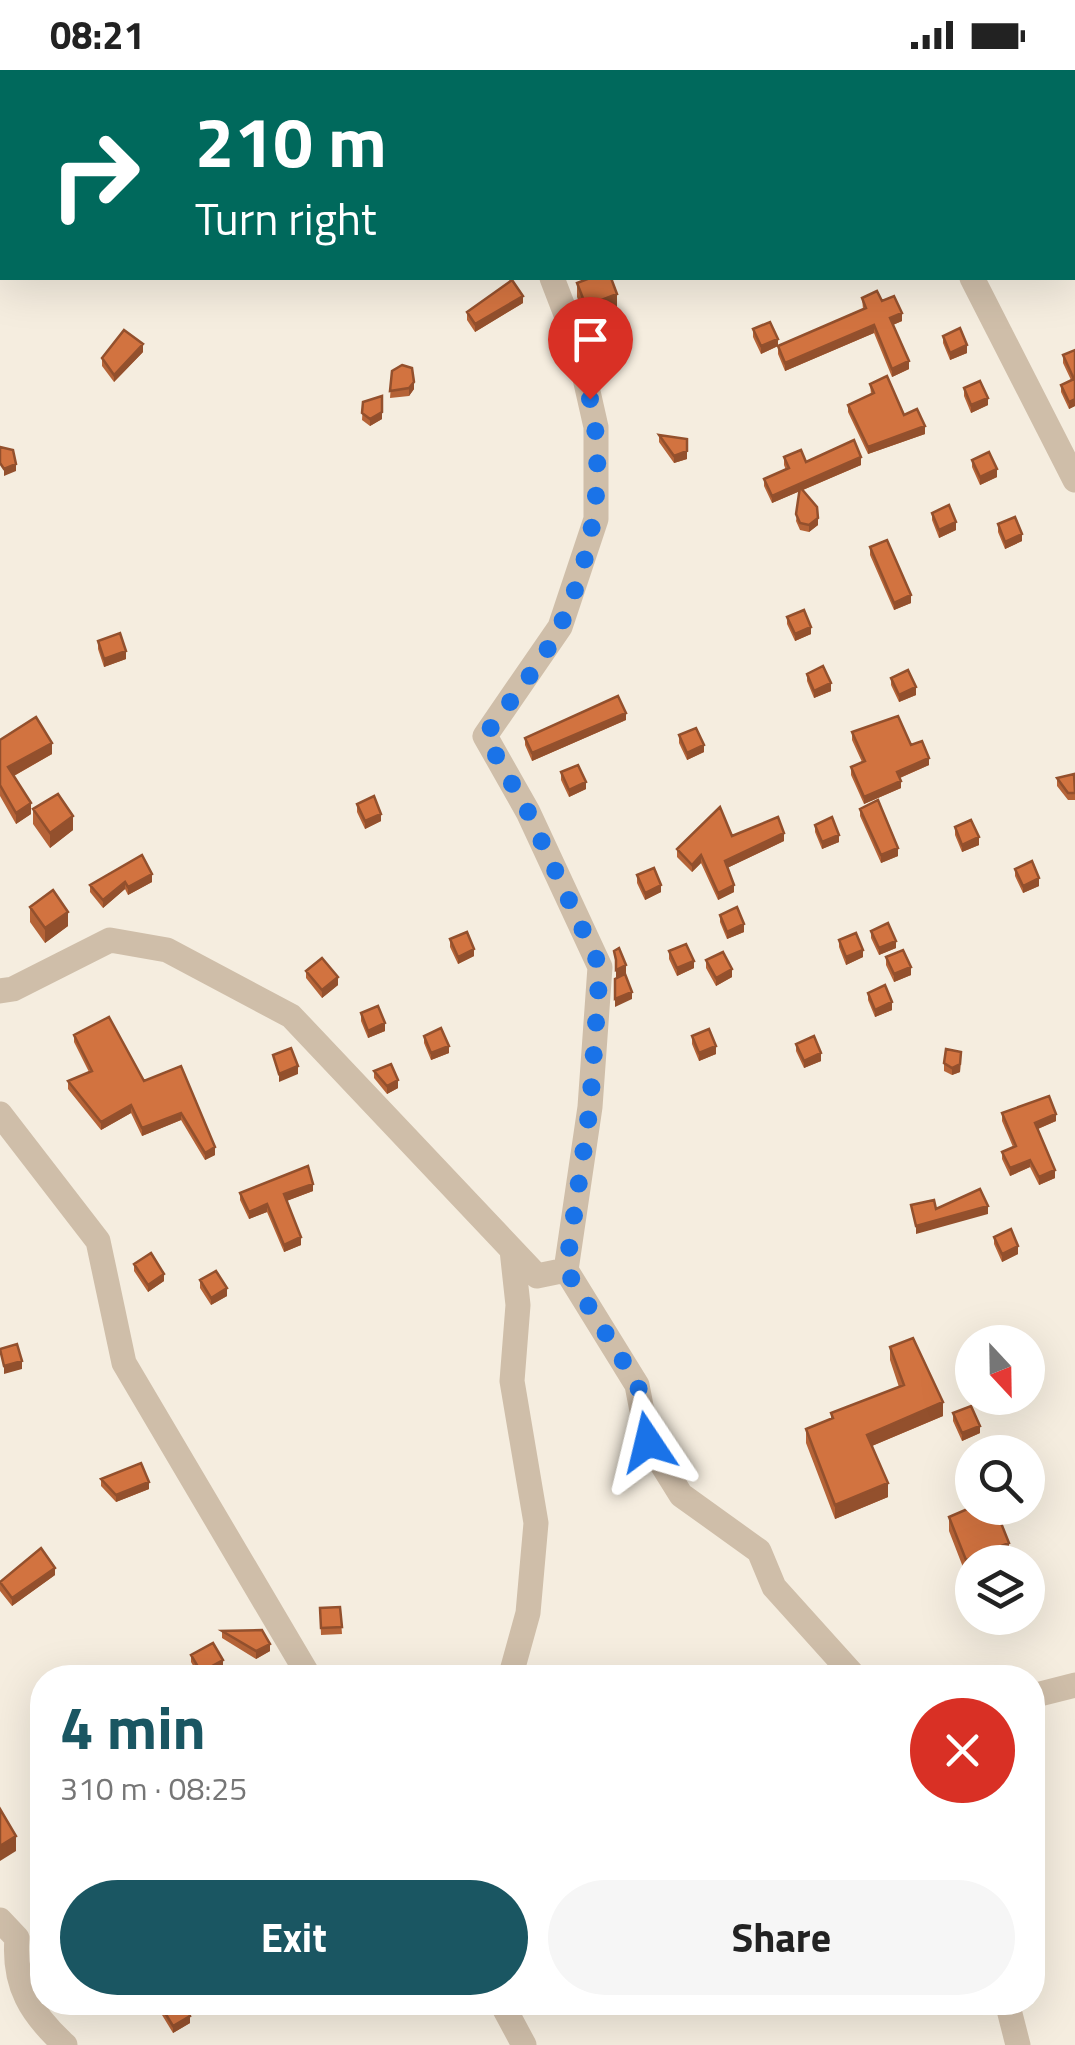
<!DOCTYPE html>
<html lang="en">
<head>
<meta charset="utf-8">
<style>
	:root { --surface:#fff; --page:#f6f6f6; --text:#222; --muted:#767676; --accent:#1a5662 }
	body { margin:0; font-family:"Titillium Web",sans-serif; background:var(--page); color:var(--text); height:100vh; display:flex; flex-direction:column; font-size:38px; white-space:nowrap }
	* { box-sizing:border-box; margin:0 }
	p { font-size:32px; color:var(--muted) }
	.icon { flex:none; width:55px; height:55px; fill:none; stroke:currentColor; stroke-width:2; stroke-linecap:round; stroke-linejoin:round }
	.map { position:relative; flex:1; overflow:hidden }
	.drawer { position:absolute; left:30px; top:1595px; width:1015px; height:350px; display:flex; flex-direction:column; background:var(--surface); border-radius:40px; box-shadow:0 10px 40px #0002 }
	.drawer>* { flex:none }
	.hud { position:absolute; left:0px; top:0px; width:1075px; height:210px; box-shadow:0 10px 40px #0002; background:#00695c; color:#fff; overflow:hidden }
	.needle { width:65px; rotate:158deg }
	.controls { position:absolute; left:955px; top:1255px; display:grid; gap:20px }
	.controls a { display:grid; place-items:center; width:90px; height:90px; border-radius:50%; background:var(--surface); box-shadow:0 10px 40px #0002; font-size:50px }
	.pin { position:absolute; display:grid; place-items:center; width:85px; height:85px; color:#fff; margin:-102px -42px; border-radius:50% 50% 50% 0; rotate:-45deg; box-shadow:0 0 10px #0007 }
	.pin .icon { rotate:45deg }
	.me { position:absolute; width:110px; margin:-55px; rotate:350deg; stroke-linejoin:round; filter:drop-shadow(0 0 8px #0008) }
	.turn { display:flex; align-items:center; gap:35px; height:210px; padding:0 30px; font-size:45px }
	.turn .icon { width:130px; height:130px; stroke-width:2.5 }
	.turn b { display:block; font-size:70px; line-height:85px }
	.round { display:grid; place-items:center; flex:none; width:105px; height:105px; border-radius:52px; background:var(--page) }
	.headline { display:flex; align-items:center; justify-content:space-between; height:170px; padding:0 30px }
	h1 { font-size:60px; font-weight:700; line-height:75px; color:var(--accent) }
	.button { display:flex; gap:20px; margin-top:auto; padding:20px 30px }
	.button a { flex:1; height:115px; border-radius:60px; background:var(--accent); color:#fff; font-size:40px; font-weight:700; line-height:115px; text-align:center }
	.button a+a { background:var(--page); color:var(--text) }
	.status { display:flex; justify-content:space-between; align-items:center; height:70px; padding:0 50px; background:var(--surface); direction:ltr }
	.status svg { height:28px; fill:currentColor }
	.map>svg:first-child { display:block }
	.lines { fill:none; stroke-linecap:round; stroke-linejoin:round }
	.minor { stroke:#cfbea9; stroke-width:25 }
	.wall { fill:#b56337 }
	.shaded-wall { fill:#93502d }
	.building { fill:#d27340; stroke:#93502d; stroke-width:2.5 }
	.route { stroke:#1a73e8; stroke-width:18; stroke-dasharray:0 32.4 }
</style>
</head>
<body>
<div class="status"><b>08:21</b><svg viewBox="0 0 49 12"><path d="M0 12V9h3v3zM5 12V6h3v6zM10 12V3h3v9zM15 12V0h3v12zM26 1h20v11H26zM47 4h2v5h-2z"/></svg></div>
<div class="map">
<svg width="1075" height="1975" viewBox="0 0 1075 1975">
	<rect width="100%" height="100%" fill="#f5eddf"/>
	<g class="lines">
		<path class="minor" d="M477 0V2
			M875 0 877 2
			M552 208 577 273 596 357V449L560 557 485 666 528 742 600 897 590 1037 566 1200
			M972 208 1075 410
			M0 921 13 919 110 870 167 880 291 946 537 1206 566 1200 637 1315 648 1372 681 1425 759 1481 774 1517 856 1608
			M0 1044 98 1171 124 1293 310 1608
			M510 1608 528 1543 536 1453 512 1311 518 1235 512 1180
			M1032 1626 1075 1615
			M0 1850 17 1868C13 1915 31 1944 65 1975
			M501 1932 524 1975
			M1007 1932 1018 1975"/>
	</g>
	<path class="wall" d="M577 213 617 239 586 251 577 227Z
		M862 228 882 231 902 251 893 255 909 299 892 307 874 263 785 301 778 284V276L761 284 753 267V259L778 276 863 239Z
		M523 233 475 262 467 250V242Z
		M943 266 967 283 950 290 943 273Z
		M1075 280V336L1069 339 1061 322V315L1071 310 1063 293V285Z
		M143 282 114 312 102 296V288Z
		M392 301 414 319 409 326 390 328Z
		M870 314 925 364 868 384 848 342V335L871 324Z
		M964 318 988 335 971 343 964 326Z
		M382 326V349L370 356 362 350 363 332Z
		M659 365 687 389 674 393 659 372Z
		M784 387 806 392 861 395 803 420 818 455 809 462 800 460 796 451 800 421 772 433 764 416V409L786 400 784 395Z
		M972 390 997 407 980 415 972 397Z
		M932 443 956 460 939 468 932 450Z
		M998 454 1022 471 1005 479 998 462Z
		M870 477 911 533 894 540 870 485Z
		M787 547 811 564 795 571 787 554Z
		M98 571 126 589 104 597 98 579Z
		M807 604 831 621 814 628 807 611Z
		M891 608 916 625 899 632 891 615Z
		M626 650 532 691 525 675V668Z
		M852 662 911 675 929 695 900 708 901 718 864 734 851 705V697L862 692 852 670Z
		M679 665 704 682 687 690 679 673Z
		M0 670 52 684 14 706 31 744 16 754 0 726Z
		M561 702 586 719 569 727 561 710Z
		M1075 705V730H1068L1057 716V708Z
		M357 734 381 751 365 759 357 742Z
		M33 739 73 760 50 778 33 754Z
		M860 739 898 786 881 793 860 746Z
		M815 755 839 772 822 779 815 762Z
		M955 757 979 775 962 782 955 765Z
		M784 771 727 798 734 822 718 830 701 793 692 802 677 787V779Z
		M1015 799 1039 816 1023 823 1015 806Z
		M637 805 661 822 645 830 637 813Z
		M152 812 128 825 125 819 103 838 90 822V815Z
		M30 837 68 856 45 873 30 852Z
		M720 845 744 862 727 869 720 852Z
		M871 861 896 878 879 885 871 868Z
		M450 869 474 886 458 894 450 877Z
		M839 870 863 887 846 895 839 877Z
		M669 881 694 898 677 906 669 889Z
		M886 887 911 905 894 912 886 895Z
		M706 890 732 907 716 916 706 898Z
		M306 901 338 915 322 928 306 908Z
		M868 923 892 940 875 947 868 930Z
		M361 943 385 961 368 968 361 951Z
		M74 965 144 1011 181 996 215 1085 205 1090 181 1050 142 1066 131 1043 101 1060 68 1019V1011L89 1002 74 972Z
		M424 966 449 983 431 990 424 973Z
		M692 966 716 984 699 991 692 974Z
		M796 974 821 991 804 998 796 981Z
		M961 989 960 1002 952 1005 944 1001V993Z
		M374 1001 398 1018 387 1024 374 1008Z
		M1002 1043 1056 1051 1038 1059 1055 1108 1039 1115 1030 1097 1010 1106 1002 1089V1082L1013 1077 1002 1051Z
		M313 1121 286 1131 301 1175 284 1182 267 1142 249 1149 240 1130V1123Z
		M994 1167 1018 1184 1002 1192 994 1174Z
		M134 1194 164 1211 148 1222 134 1201Z
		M200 1210 227 1226 211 1235 200 1218Z
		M890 1277 943 1346 872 1376 888 1427 835 1449 806 1373V1359L831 1349V1343L899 1317 890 1290Z
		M953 1343 980 1363 962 1371 953 1351Z
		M101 1409 149 1419 116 1432 101 1416Z
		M949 1447 1009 1488 997 1492H972V1502L966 1505 949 1461Z
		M55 1505 12 1536 0 1521V1512Z
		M340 1537 342 1564 321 1565 320 1538Z
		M222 1561 270 1581 256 1589 222 1568Z
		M191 1585 223 1597 204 1608H200L191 1592Z
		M162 1938 190 1953 173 1963 162 1945Z"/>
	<path class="shaded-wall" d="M617 224V239L586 251V236Z
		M523 226V233L475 262V254Z
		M902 243V251L890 256V248Z
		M874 255V263L785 301V293Z
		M778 269V276L761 284V276Z
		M143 274V282L114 312V305Z
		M967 275V283L950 290V283Z
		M909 291V299L892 307V299Z
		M414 312V319L409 326V318Z
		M988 328V335L971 343V335Z
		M1075 329V336L1069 339V332Z
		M382 342V349L370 356V349Z
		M925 356V364L868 384V377Z
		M687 381V389L674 393V386Z
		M861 387V395L772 433V426Z
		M16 394V401L4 406V399Z
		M997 399V407L980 415V407Z
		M818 448V455L809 462V455Z
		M956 452V460L939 468V460Z
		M1022 464V471L1005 479V472Z
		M911 525V533L894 540V533Z
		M811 557V564L795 571V564Z
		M126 581V589L104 597V589Z
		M831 613V621L814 628V621Z
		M916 617V625L899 632V625Z
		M626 643V650L532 691V683Z
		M52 673V684L8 709V697Z
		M704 675V682L687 690V683Z
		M929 688V695L897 709V702Z
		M901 711V718L864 734V727Z
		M586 712V719L569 727V720Z
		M31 733V744L16 754V743Z
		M381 744V751L365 759V751Z
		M73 746V760L50 778V763Z
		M784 763V771L725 799V791Z
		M839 765V772L822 779V772Z
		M979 767V775L962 782V775Z
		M898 778V786L881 793V785Z
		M701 785V793L692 802V795Z
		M152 804V812L128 825V817Z
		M1039 808V816L1023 823V816Z
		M125 812V819L103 838V830Z
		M661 815V822L645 830V823Z
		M734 815V822L718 830V823Z
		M68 842V856L45 873V858Z
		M744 854V862L727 869V862Z
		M896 871V878L879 885V878Z
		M474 879V886L458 894V887Z
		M863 880V887L846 895V887Z
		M694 891V898L677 906V898Z
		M626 895V903L616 908V900Z
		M911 897V905L894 912V904Z
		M732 899V907L716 916V908Z
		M338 907V915L322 928V920Z
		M632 922V929L615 937V929Z
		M892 932V940L875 947V940Z
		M385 953V961L368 968V961Z
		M449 976V983L431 990V983Z
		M716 976V984L699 991V983Z
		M961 982 960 1002 952 1005V998Z
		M821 983V991L804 998V991Z
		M298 996V1004L279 1012V1004Z
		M398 1010V1018L387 1024V1016Z
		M131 1035V1043L101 1060V1052Z
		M181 1043V1050L142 1066V1058Z
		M1056 1044V1051L1035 1060V1053Z
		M215 1077V1085L205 1090V1083Z
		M1030 1090V1097L1010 1106V1098Z
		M1055 1100V1108L1039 1115V1107Z
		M313 1114V1121L284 1132V1124Z
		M267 1134V1142L249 1149V1142Z
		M988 1136V1144L916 1164V1156Z
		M301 1167V1175L284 1182V1175Z
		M1018 1176V1184L1002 1192V1184Z
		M164 1204V1211L148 1222V1215Z
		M227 1218V1226L211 1235V1228Z
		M22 1291V1299L4 1304V1296Z
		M943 1332V1346L867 1378V1365Z
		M980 1356V1363L962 1371V1363Z
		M149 1412V1419L116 1432V1425Z
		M888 1413V1427L835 1449V1435Z
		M1009 1473V1488L997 1492H972V1502L966 1505V1490Z
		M55 1498V1505L12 1536V1528Z
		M270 1574V1581L256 1589V1581Z
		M223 1590V1597L204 1608H201V1602Z
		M16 1766V1781L0 1791V1776Z
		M190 1946V1953L173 1963V1956Z"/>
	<path class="building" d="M590 208H611L617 224 586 236 577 213Z
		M512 210 523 226 475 254 467 242Z
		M877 221 882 231 894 226 902 243 890 248 909 291 892 299 874 255 785 293 778 276 866 238 862 228Z
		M770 252 778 269 761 276 753 259Z
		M960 258 967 275 950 283 943 266Z
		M124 260 143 274 114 305 102 288Z
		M1075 280V329L1069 332 1061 315 1074 309 1063 285Z
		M402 295 412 298 414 312 409 318 390 321 392 301Z
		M887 306 904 345 917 339 925 356 868 377 848 335 874 323 870 314Z
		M980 311 988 328 971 335 964 318Z
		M382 326V342L370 349 362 343 363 332Z
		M659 365 687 369V381L674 386Z
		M854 370 861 387 772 426 764 409 789 398 784 387 801 380 806 392Z
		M0 377 13 380 16 394 4 399 0 393Z
		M989 382 997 399 980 407 972 390Z
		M800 417 817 437 818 448 809 455 800 453 796 444Z
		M949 435 956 452 939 460 932 443Z
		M1015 447 1022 464 1005 472 998 454Z
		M887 470 911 525 894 533 870 477Z
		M804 540 811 557 795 564 787 547Z
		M120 563 126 581 104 589 98 571Z
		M823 596 831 613 814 621 807 604Z
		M908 600 916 617 899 625 891 608Z
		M618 626 626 643 532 683 525 668Z
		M898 646 911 675 922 671 929 688 897 702 901 711 864 727 851 697 865 691 852 662Z
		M36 647 52 673 8 697 31 733 16 743 0 715V670Z
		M696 658 704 675 687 683 679 665Z
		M578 695 586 712 569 720 561 702Z
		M1074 704 1075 723H1068L1057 708Z
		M58 724 73 746 50 763 33 739Z
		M374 726 381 744 365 751 357 734Z
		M878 730 898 778 881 785 860 739Z
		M720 737 732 766 778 747 784 763 725 791 734 815 718 823 701 785 692 795 677 779Z
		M832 747 839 765 822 772 815 755Z
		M971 750 979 767 962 775 955 757Z
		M142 785 152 804 128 817 125 812 103 830 90 815Z
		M1032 791 1039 808 1023 816 1015 799Z
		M654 798 661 815 645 823 637 805Z
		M53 820 68 842 45 858 30 837Z
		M737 837 744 854 727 862 720 845Z
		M888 853 896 871 879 878 871 861Z
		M467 862 474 879 458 887 450 869Z
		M856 863 863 880 846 887 839 870Z
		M686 874 694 891 677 898 669 881Z
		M619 878 626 895 616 900V890L614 881Z
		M903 880 911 897 894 904 886 887Z
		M723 882 732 899 716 908 706 890Z
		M322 888 338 907 322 920 306 901Z
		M625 904 632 922 615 929V909Z
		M885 915 892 932 875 940 868 923Z
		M378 936 385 953 368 961 361 943Z
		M109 947 144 1011 181 996 215 1077 205 1083 181 1043 142 1058 131 1035 101 1052 68 1011 92 1001 74 965Z
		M441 958 449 976 431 983 424 966Z
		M709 959 716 976 699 983 692 966Z
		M814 966 821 983 804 991 796 974Z
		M291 978 298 996 279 1004 273 985Z
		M946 979 961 982 960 994 952 998 944 993Z
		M391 994 398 1010 387 1016 374 1001Z
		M1049 1026 1056 1044 1035 1053 1055 1100 1039 1107 1030 1090 1010 1098 1002 1082 1016 1076 1002 1043Z
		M308 1096 313 1114 284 1124 301 1167 284 1175 267 1134 249 1142 240 1123Z
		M980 1119 988 1136 916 1156 911 1135 934 1130 936 1139Z
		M1011 1159 1018 1176 1002 1184 994 1167Z
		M151 1183 164 1204 148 1215 134 1194Z
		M216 1201 227 1218 211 1228 200 1210Z
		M913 1268 943 1332 867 1365 888 1413 835 1435 806 1359 833 1348 831 1343 904 1315 890 1277Z
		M17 1274 22 1291 4 1296 0 1279Z
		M971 1336 980 1356 962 1363 953 1343Z
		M141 1393 149 1412 116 1425 101 1409Z
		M972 1437 995 1438 1009 1473 966 1490 949 1447Z
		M41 1478 55 1498 12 1528 0 1512Z
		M340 1537 342 1557 321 1558 320 1538Z
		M262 1560 270 1574 256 1581 222 1561Z
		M213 1573 223 1590 201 1602 191 1585Z
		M0 1739 16 1766 0 1776Z
		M171 1932H182L190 1946 173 1956 162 1938Z"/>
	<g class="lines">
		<path class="route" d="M590 329C607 404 593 487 560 556 542 595 509 631 485 666L528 742 600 897 590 1037 566 1200 638 1315 648 1372"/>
	</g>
</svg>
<div class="controls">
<a><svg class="needle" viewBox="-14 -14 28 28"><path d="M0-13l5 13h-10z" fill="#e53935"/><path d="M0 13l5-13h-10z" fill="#767676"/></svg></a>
<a><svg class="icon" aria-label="search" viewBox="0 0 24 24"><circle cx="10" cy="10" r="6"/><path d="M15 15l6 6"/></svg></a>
<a><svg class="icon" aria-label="layers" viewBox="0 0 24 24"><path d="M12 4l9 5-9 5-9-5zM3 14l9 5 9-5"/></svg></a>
</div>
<div class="pin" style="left:590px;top:329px;background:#d93025"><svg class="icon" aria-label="arrive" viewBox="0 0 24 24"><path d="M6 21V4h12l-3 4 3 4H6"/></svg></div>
<svg class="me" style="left:648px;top:1372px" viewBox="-20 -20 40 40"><path d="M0-17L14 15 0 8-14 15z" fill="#1a73e8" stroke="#fff" stroke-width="4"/></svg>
<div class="hud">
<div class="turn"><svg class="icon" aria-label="right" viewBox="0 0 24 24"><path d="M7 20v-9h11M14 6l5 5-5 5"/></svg><div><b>210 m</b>Turn right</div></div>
</div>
<section class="drawer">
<div class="headline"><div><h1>4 min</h1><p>310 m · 08:25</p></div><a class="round" style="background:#d93025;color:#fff"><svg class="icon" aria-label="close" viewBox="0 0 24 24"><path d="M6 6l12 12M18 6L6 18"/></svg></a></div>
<div class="button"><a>Exit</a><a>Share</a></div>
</section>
</div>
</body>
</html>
